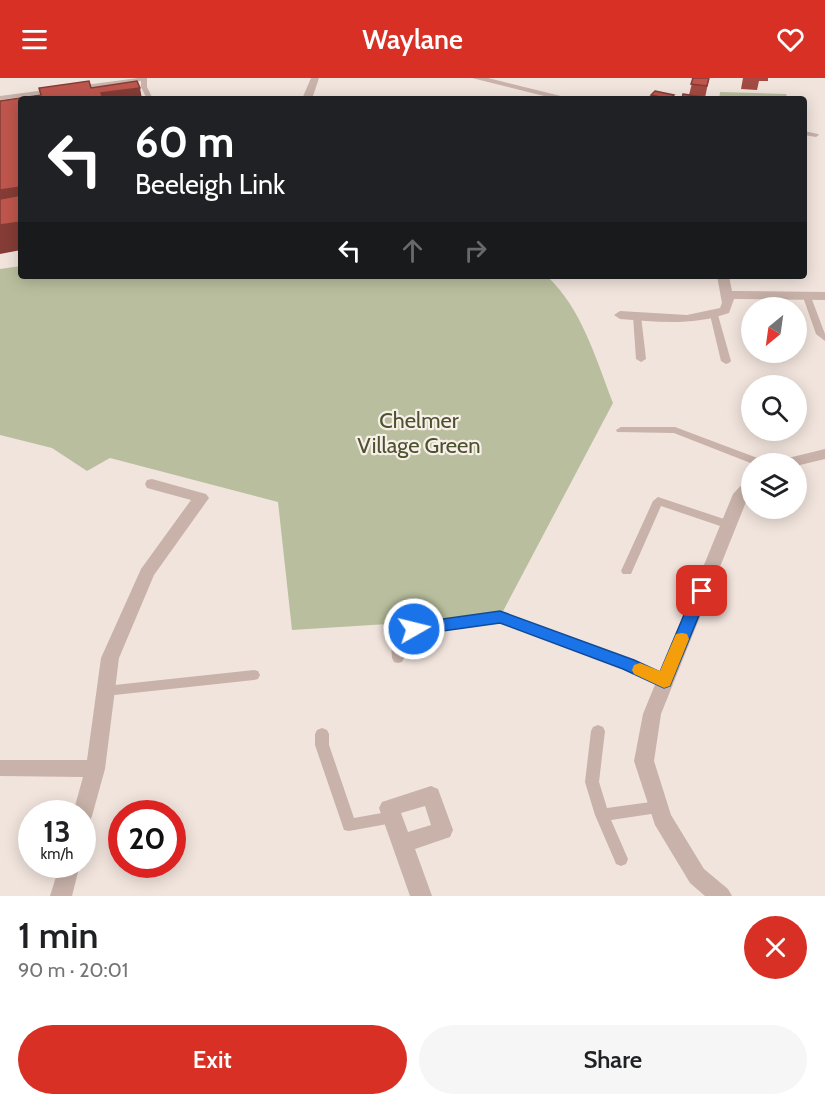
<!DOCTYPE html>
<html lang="en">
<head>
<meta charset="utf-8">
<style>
	:root { --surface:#fff; --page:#f6f6f6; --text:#202124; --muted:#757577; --accent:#d93025 }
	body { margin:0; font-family:Cabin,sans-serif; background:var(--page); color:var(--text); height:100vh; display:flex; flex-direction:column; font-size:22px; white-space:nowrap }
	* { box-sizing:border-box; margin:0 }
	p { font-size:20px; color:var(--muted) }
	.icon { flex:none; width:33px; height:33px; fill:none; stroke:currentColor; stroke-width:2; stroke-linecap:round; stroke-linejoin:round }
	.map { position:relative; height:818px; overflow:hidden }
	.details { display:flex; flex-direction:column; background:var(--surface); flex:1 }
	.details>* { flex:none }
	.top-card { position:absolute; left:18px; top:18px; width:789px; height:183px; border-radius:6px; box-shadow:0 3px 15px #0003; background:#202124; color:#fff; overflow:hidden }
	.needle { width:39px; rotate:209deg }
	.controls { position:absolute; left:741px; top:219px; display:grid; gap:12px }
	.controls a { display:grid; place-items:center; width:66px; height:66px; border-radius:50%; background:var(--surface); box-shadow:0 3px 15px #0003; font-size:30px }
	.speed { position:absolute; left:18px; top:722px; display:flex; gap:12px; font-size:30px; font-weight:700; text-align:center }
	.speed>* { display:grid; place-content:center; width:78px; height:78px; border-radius:50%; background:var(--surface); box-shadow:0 3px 15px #0003; line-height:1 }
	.speed small { font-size:15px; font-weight:400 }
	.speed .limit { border:9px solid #d22; background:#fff; color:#111 }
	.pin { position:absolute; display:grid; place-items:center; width:51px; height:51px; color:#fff; margin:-26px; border-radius:12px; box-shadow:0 3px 9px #0006 }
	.me { position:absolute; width:66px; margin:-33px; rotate:82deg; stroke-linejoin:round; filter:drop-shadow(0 0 4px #0008) }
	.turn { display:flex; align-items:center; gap:21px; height:126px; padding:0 18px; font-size:27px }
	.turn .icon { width:78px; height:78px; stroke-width:2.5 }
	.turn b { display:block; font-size:42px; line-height:51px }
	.lanes { display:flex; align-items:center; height:57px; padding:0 18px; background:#0003; justify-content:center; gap:30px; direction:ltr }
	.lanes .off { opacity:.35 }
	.round { display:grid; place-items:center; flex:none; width:63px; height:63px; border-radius:32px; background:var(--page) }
	.overview { display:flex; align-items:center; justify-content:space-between; height:102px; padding:0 18px }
	h1 { font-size:36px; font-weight:600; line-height:45px }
	.button { display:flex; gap:12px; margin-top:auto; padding:12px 18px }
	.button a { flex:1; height:69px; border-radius:36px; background:var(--accent); color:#fff; font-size:24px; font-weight:600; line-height:69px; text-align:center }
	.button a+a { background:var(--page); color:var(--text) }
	header { display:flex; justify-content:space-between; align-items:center; height:78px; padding:0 18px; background:var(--accent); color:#fff; font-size:27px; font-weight:600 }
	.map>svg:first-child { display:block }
	.green { fill:#b9bf9e }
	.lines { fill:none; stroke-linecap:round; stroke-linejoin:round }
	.service { fill:#c8b2a9; fill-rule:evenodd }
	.minor { fill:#c8b2a9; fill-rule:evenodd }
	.wall { fill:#a34a42 }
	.shaded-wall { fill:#853c36 }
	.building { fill:#be564d; stroke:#853c36; stroke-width:1.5 }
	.route { fill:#1a73e8; stroke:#114b97; stroke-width:1.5 }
	.slow { fill:#f59e0b }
	.labels { text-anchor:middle; stroke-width:4.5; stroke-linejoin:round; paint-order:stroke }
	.park-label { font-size:22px; fill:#4b522e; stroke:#f8efe9 }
</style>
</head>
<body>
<header><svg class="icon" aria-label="menu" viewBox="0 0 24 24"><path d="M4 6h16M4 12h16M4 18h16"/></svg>Waylane<svg class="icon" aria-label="heart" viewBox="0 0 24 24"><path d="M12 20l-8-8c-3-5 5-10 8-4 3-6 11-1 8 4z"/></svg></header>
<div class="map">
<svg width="825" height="818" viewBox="0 0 825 818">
	<rect width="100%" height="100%" fill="#f1e4dd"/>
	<path class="green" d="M720 14 786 16 788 21H719Z
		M21 188V198H547C582 231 596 281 613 325L500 539 292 552 278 424 110 380 87 393 52 370 0 357V191Z"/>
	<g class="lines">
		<path class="service" d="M138 0H147V9L153 21H147L141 9V3L78 12 75 10 78 8Z
			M53 11 56 13 55 14 0 22V18Z
			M804 53 818 56 819 57 816 59 804 57Z
			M807 216 811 219 825 256V263L816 256 803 219Z
			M714 234 718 237 731 283 729 285 726 286 721 283 710 237Z
			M637 235 641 238 646 281 641 284 636 281 633 238Z
			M621 349H675L768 384 769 386H753L674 355 617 354 616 352Z
			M658 419 733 444 734 447 733 450 729 451 661 428 631 496H623L621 493 653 423Z
			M500 534 633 582 668 599 670 603 668 607 664 608 660 607 625 590 500 544 402 557 404 580 402 584 398 585 394 584 392 580 390 553 392 550Z
			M254 592 258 593 260 597 258 601 254 602 105 618 101 617 99 613 101 609 105 608Z
			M598 647 603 649 605 653 599 704 607 730 658 723 663 725 665 729 663 733 658 735 611 742 628 781 626 786 621 788 616 786 614 781 595 737 585 704 591 653 593 649Z
			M322 650 327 652 329 656V667L354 740 393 733 398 734 400 739 398 744 349 753 344 752 315 667V656L317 652Z"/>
		<path class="minor" d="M311 0H319L312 21H302Z
			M472 0H488L573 21H556Z
			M717 198H729L732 213 825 214V222L734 221 729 235C693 248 658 244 620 241L614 237 620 233 687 237 720 230 722 225Z
			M825 371V381L796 388V386H778L780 382Z
			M752 400V415L748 419 661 636 654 683 671 737 704 791 728 811 732 818H705L690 805 655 747 634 683 643 636 733 416 747 401Z
			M152 401 206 416 209 420 154 497 119 580 105 691 92 738 89 744 82 747V735H73L83 699 0 698V682H87L101 580 141 491 191 422 147 410 145 406 147 402Z
			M431 708 438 711 453 752 450 759 415 771 432 818H410L379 730 382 724ZM425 728 431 747 408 754 401 735Z
			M60 786H80L72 818H50Z"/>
	</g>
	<path class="wall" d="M691 0H709L705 20 689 17 693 1Z
		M743 0H768V3H759L757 12 741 11Z
		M651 17 673 21H650Z"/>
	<path class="shaded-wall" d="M140 10 142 21H102L101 15Z
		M21 109V130L0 134V112Z
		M21 144V172L0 176V147Z"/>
	<path class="building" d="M693 0H709L707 8 691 6Z
		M89 3 91 10 137 3 140 10 101 15 103 21H21V109L0 112V23L41 17 39 10Z
		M655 13 674 17 670 21 651 17Z
		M683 16 702 19V21H682Z
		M21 117V144L0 147V121Z"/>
	<path class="route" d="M702 507 707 509 709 513 672 603 670 608 664 610 623 591 500 545 414 557 408 555 406 551 408 546 414 545 500 533 634 582 660 594 694 513 696 509Z"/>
	<path class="slow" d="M682 555 687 556 689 561 670 608 664 610 634 596 632 592 634 587 640 585 660 593 676 556Z"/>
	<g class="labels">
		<g class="park-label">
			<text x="419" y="350">Chelmer<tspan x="419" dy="25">Village Green</tspan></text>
		</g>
	</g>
</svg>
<div class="controls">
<a><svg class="needle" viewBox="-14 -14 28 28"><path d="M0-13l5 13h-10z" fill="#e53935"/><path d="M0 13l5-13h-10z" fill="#757577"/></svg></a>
<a><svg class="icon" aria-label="search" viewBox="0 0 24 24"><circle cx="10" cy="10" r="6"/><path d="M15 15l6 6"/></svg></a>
<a><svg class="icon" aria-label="layers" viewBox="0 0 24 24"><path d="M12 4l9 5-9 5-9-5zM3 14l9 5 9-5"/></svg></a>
</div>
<div class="speed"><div>13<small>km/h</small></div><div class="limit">20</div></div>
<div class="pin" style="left:702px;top:513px;background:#d93025"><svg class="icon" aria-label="arrive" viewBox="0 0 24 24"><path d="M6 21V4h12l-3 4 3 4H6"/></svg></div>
<svg class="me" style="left:414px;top:551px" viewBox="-20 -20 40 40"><circle r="17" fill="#1a73e8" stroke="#fff" stroke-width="3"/><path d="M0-11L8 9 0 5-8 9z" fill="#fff"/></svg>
<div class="top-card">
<div class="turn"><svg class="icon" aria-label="left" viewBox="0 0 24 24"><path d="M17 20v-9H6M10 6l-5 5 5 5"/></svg><div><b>60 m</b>Beeleigh Link</div></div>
<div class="lanes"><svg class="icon" aria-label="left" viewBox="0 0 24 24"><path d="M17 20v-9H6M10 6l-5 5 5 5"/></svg><svg class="icon off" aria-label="ahead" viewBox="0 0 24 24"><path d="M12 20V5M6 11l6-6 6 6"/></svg><svg class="icon off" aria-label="right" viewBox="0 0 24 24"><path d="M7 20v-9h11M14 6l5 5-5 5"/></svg></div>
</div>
</div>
<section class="details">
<div class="overview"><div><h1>1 min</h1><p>90 m · 20:01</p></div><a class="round" style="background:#d93025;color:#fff"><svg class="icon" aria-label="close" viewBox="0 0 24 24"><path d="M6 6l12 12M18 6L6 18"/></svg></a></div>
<div class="button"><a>Exit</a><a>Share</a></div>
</section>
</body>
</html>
